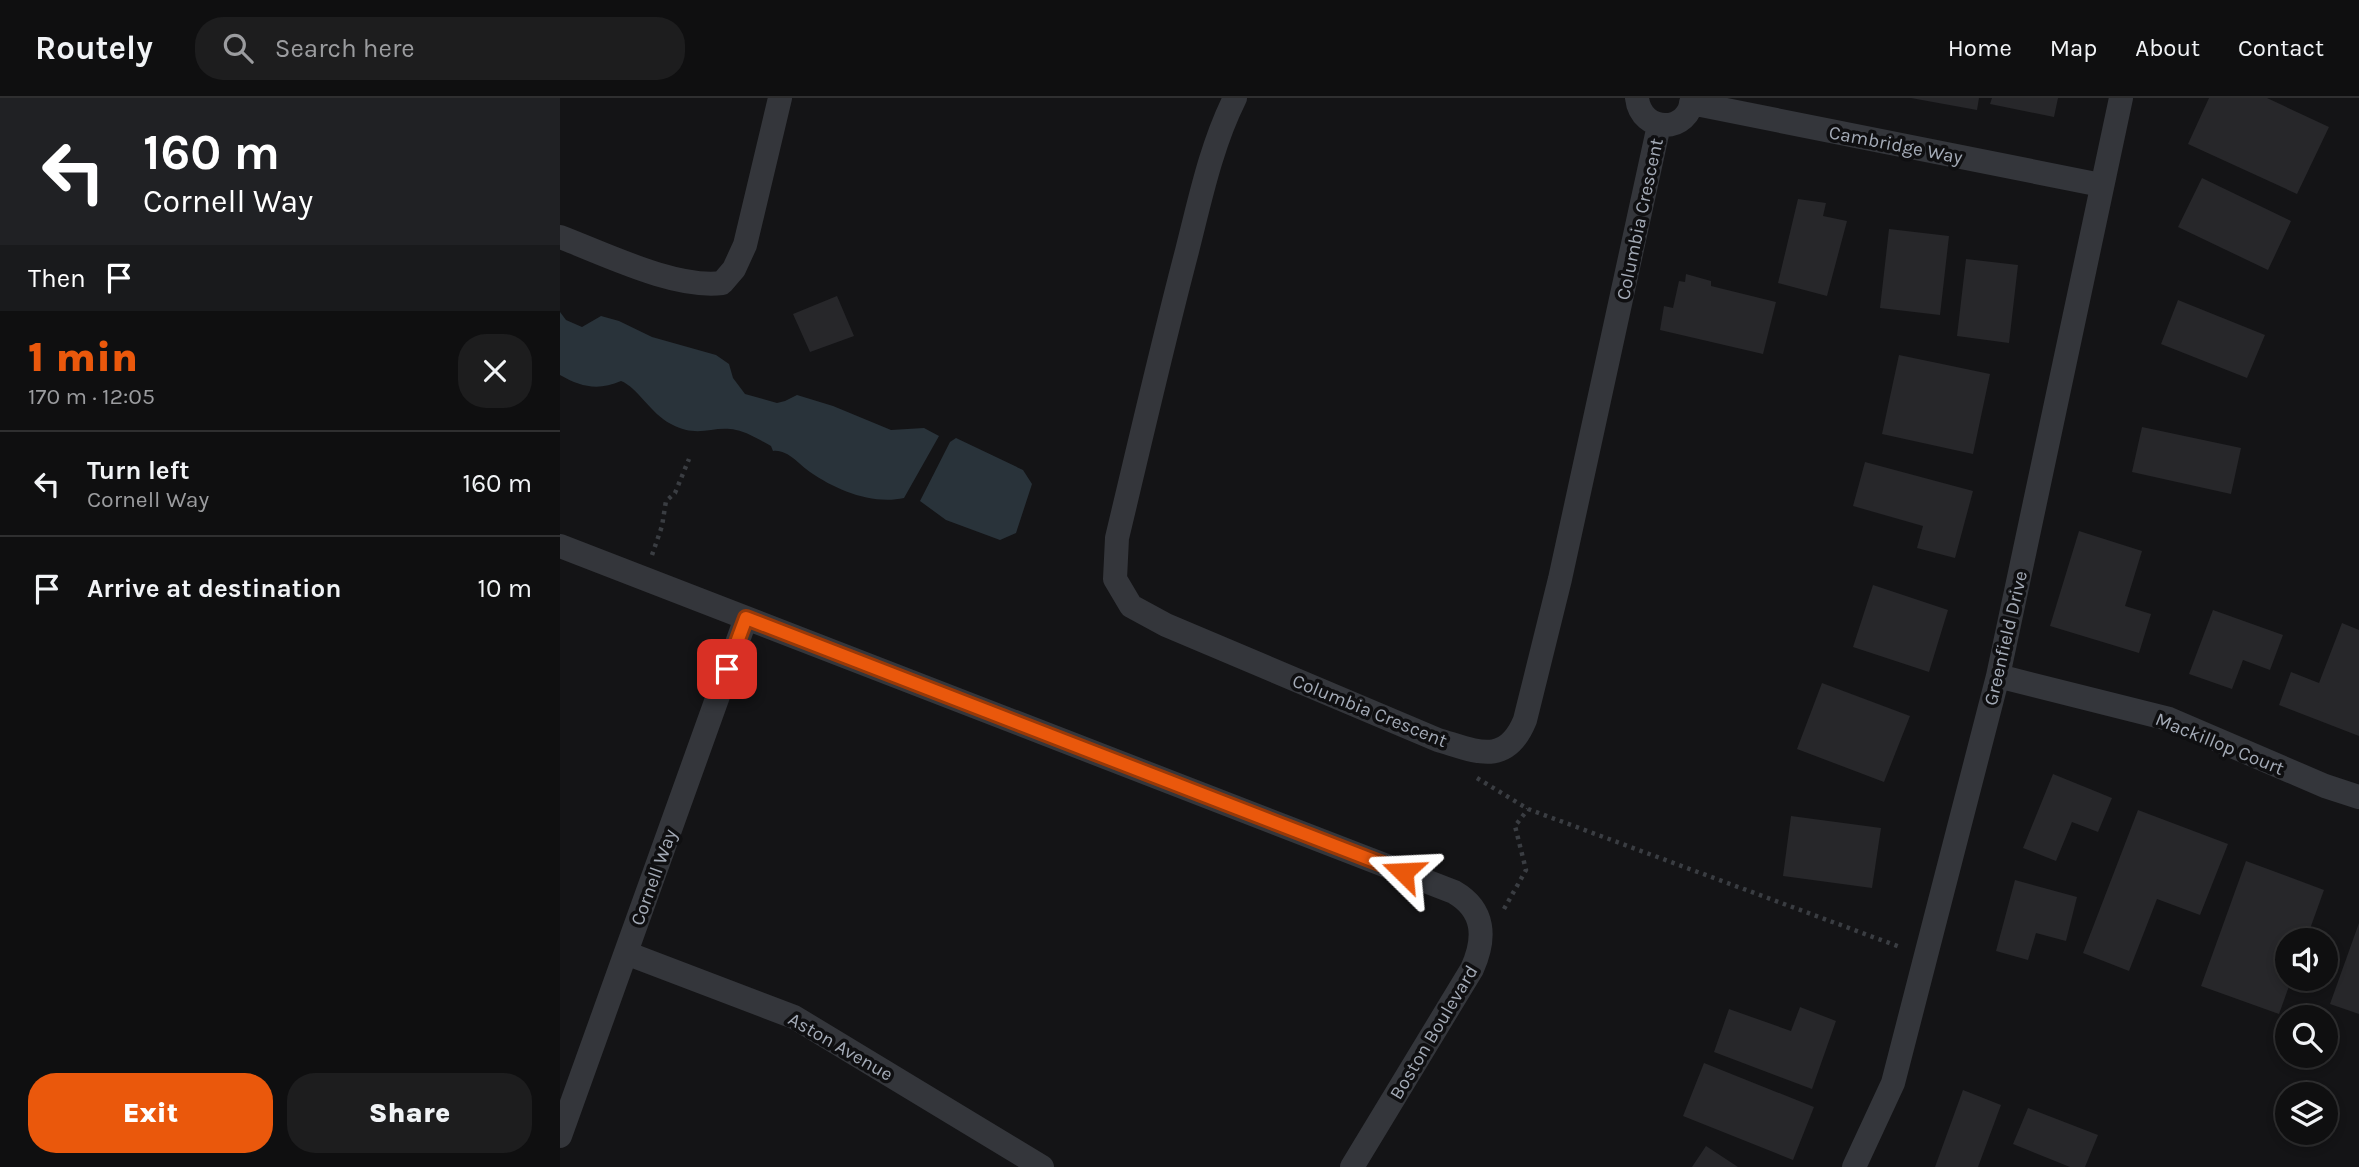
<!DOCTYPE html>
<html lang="en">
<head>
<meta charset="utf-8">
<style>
	:root { --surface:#0f0f10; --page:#1d1d1e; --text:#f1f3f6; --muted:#9b9c9f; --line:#2f2f30; --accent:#ea580c }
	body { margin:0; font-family:Karla,sans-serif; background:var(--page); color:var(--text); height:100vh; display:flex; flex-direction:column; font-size:26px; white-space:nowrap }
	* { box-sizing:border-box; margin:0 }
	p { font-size:23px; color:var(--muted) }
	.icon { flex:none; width:38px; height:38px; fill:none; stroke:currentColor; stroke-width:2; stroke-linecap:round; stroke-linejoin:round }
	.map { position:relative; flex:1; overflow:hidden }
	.details { display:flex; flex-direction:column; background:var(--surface); width:560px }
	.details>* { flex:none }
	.hud { background:#202124; color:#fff; overflow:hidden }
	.fabs { position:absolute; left:1715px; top:830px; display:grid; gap:14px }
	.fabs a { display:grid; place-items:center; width:63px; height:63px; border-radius:50%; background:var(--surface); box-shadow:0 4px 10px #0003,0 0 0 2px var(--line); font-size:35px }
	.pin { position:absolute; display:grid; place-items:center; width:60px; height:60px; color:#fff; margin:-30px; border-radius:14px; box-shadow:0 4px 10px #0006 }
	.me { position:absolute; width:77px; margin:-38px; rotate:291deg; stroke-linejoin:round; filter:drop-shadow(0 0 5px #0008) }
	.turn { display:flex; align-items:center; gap:24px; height:147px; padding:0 28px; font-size:32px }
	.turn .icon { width:91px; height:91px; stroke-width:2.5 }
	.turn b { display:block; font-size:49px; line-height:60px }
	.then { display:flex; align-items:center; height:66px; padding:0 28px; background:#0003; gap:14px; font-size:26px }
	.round { display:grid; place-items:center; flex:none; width:74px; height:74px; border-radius:28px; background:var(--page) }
	.head { display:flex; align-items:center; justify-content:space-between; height:119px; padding:0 28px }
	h1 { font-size:42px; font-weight:800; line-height:52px; color:var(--accent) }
	.button { display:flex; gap:14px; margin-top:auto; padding:14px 28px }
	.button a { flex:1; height:80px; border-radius:28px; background:var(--accent); color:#fff; font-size:28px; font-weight:800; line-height:80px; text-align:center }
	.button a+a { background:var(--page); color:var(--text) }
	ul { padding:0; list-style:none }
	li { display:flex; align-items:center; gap:21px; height:105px; padding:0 28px; border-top:2px solid var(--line) }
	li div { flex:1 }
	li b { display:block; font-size:26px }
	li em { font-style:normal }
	header { display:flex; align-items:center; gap:42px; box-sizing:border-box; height:98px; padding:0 35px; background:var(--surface); border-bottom:2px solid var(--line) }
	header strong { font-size:33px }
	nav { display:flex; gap:38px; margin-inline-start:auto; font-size:24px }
	.search { width:490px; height:63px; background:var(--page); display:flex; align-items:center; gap:18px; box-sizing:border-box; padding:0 24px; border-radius:28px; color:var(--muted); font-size:26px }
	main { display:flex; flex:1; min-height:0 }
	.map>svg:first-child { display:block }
	.water { fill:#29333a }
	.building { fill:#27272a }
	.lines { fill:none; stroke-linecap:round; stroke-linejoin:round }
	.path { stroke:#3a3d42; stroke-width:4.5; stroke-dasharray:3.5 5; stroke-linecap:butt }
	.minor { stroke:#34363b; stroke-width:24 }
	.route-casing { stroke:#983908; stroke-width:18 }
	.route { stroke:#ea580c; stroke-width:12 }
	.labels { text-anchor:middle; stroke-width:7; stroke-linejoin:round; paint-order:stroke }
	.street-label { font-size:19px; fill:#a4abb7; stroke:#0f0f11 }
</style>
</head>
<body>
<header>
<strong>Routely</strong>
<div class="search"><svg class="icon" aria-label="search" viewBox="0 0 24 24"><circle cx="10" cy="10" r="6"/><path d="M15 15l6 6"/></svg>Search here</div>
<nav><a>Home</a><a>Map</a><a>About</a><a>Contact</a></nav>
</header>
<main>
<section class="details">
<div class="hud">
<div class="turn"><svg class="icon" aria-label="left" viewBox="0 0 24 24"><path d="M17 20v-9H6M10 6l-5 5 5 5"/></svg><div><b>160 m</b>Cornell Way</div></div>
<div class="then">Then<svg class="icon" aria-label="arrive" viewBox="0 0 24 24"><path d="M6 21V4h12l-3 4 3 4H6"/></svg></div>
</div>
<div class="head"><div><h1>1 min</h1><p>170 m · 12:05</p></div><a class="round"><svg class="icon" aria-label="close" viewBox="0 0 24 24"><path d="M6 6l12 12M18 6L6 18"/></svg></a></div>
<ul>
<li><svg class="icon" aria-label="left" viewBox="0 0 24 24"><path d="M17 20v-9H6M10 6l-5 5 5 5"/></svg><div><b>Turn left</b><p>Cornell Way</p></div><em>160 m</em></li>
<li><svg class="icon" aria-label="arrive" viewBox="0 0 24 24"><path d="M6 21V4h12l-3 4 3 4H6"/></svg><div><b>Arrive at destination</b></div><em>10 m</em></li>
</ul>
<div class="button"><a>Exit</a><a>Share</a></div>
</section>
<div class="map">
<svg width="1799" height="1069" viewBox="0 0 1799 1069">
	<rect width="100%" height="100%" fill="#141416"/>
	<path class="water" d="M0 214 6 222 22 229 41 218 59 223 92 239 156 257 169 266 173 280 185 296 217 305 225 303 237 297 273 308 331 332 364 330 379 338 344 400C312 407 276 392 250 374 239 367 228 351 213 353L211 348C201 343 188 334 176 332 152 327 139 341 111 326 91 316 77 289 61 283 38 293 21 289 0 277Z
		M396 340 463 372 472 386 456 435 440 442 386 422 360 403 390 344Z"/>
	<path class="building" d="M1351 0H1419L1417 12Z
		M1432 0H1498L1494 19 1430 6Z
		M1649 0H1707L1769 29 1737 96 1628 46Z
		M1642 80 1731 123 1708 172 1618 129Z
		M1238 101 1266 105 1263 118 1287 123 1267 198 1218 185Z
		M1329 131 1389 138 1380 217 1320 210Z
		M1406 161 1458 167 1449 245 1397 238Z
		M1126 176 1151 183V188L1216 204 1203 256 1100 232 1104 208 1113 210 1119 183 1125 184Z
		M277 198 294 238 250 254 233 216Z
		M1618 202 1705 237 1687 280 1601 246Z
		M1339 257 1430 276 1413 356 1322 336Z
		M1582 329 1681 350 1671 396 1572 374Z
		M1305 364 1413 393 1395 460 1357 450 1363 428 1293 408Z
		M1519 433 1582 453 1565 508 1591 516 1579 555 1490 528Z
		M1313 487 1388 512 1369 574 1293 549Z
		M1653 512 1723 537 1710 572 1683 562 1672 591 1629 576Z
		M1782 525 1799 532V638L1719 607 1731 574 1759 585Z
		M1262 585 1350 618 1324 684 1237 651Z
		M1493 676 1552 700 1538 734 1512 724 1496 763 1463 750Z
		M1578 712 1668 746 1640 817 1597 801 1569 873 1523 855Z
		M1231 718 1321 730 1312 790 1223 778Z
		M1686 763 1764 792 1746 842H1727V880H1732L1719 916 1641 888Z
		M1455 782 1517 799 1506 843 1476 835 1468 862 1436 853Z
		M1799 825V916L1770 906Z
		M1240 909 1276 923 1252 991 1154 954 1169 911 1231 933Z
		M1144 965 1254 1009 1233 1062 1123 1018Z
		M1403 992 1441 1007 1418 1069H1375Z
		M1468 1010 1538 1037 1525 1069H1510L1453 1046Z
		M1146 1048 1178 1069H1132Z"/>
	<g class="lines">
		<path class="path" d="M92 457 102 428 106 403 115 395 129 361
			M917 680 968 711 1340 849
			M944 811 966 772 955 728 968 711"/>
		<path class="minor" d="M675 0C651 48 640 102 627 153 602 248 580 344 557 440L555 481 571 508 606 527 878 642C916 653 946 669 965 622L1000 481 1099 27
			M1077 0C1081 36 1130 36 1132 0
			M1131 5 1541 87
			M0 139C45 156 115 191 162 185L174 171 185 147 220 0
			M0 448 894 794C925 812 926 840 912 871L792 1069
			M1438 578 1609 621 1765 688 1799 699
			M66 855 234 919 482 1069
			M0 1038 186 520
			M1294 1069 1333 985 1438 578 1561 0"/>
	</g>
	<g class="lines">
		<g class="route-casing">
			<path id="route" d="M167 571 186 520 843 774"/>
		</g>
		<use href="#route" class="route"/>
	</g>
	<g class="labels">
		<g class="street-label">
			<text transform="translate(1336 46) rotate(11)" y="7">Cambridge Way</text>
			<text transform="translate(1079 121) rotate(-78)" y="7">Columbia Crescent</text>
			<text transform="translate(1445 540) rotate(-77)" y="7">Greenfield Drive</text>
			<text transform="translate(810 612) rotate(22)" y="7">Columbia Crescent</text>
			<text transform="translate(1660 645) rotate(22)" y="7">Mackillop Court</text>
			<text transform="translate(93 779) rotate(-70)" y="7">Cornell Way</text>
			<text transform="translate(873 934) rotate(-59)" y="7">Boston Boulevard</text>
			<text transform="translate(281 948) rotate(30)" y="7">Aston Avenue</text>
		</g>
	</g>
</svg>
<div class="fabs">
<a><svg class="icon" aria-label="sound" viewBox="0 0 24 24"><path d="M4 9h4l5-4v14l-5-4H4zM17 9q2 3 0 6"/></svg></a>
<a><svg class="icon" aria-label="search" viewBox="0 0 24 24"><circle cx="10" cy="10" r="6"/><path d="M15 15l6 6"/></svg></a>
<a><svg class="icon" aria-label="layers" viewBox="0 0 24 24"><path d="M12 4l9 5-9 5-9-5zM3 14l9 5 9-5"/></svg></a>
</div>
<div class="pin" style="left:167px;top:571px;background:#d93025"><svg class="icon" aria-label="arrive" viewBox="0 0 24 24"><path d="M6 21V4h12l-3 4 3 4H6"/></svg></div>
<svg class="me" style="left:843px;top:774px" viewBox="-20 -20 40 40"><path d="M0-17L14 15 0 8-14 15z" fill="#ea580c" stroke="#fff" stroke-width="4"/></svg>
</div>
</main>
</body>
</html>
